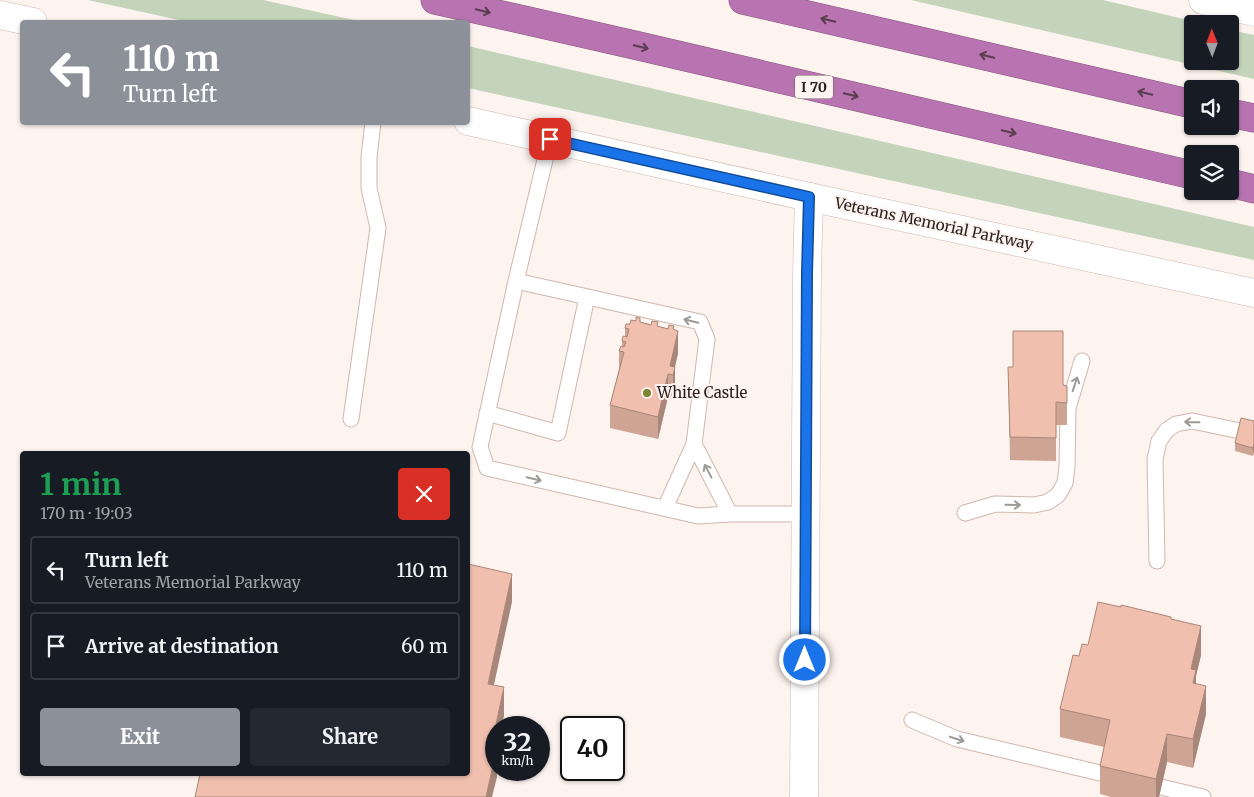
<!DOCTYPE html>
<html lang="en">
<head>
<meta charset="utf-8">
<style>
	:root { --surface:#171b24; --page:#242831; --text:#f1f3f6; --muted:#9ea1a6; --line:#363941; --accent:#8c9099 }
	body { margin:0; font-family:Merriweather,serif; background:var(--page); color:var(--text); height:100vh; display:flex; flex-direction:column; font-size:19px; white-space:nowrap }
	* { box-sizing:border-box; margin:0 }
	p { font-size:16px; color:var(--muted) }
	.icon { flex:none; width:28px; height:28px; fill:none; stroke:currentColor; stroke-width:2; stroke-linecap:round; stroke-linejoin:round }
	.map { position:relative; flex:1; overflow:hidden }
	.details { position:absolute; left:20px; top:451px; width:450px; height:325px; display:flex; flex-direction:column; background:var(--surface); border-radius:5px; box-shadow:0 1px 4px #0004 }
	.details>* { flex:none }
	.top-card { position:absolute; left:20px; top:20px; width:450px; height:105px; border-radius:5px; box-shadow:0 1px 4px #0004; background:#8c9099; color:#fff; overflow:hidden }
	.needle { width:32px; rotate:359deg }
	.fabs { position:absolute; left:1184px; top:15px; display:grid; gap:10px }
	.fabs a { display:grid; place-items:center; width:55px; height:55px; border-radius:5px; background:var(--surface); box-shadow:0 1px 4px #0004; font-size:25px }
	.speed { position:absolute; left:485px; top:716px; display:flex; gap:10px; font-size:25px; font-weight:700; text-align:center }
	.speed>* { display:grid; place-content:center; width:65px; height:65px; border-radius:50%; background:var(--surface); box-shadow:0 1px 4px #0004; line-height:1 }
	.speed small { font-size:12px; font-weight:400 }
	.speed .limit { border:2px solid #111; border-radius:8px; background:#fff; color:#111 }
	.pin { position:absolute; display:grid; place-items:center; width:42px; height:42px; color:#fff; margin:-21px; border-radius:10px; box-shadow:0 2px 8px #0006 }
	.me { position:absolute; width:55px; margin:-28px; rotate:0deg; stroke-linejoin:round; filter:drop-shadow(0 0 4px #0008) }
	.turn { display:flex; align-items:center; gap:18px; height:105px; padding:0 20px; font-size:22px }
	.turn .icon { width:65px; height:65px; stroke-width:2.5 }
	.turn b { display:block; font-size:35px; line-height:42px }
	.round { display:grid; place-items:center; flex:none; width:52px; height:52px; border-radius:5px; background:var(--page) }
	.summary { display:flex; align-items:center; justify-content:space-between; height:85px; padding:0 20px }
	h1 { font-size:30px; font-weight:700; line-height:38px; color:#1e9e55 }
	.button { display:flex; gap:10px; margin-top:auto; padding:10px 20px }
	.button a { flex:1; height:58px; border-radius:5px; background:var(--accent); color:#fff; font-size:20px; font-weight:700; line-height:58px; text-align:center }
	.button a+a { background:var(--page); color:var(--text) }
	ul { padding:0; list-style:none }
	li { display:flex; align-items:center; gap:15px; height:68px; margin:0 10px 8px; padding:0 10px; border:2px solid var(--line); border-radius:5px }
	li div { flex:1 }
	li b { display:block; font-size:19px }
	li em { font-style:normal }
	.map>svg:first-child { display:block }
	.green { fill:#c4d4bb }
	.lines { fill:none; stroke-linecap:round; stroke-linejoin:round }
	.service-casing { stroke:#d0b7ad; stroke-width:17 }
	.tertiary-casing { stroke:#d0b7ad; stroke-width:29 }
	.secondary-casing { stroke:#d0b7ad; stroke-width:29 }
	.motorway-casing { stroke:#86567c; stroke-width:29 }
	.service { stroke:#fff; stroke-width:15 }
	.tertiary { stroke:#fff; stroke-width:28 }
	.secondary { stroke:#fff; stroke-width:28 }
	.motorway { stroke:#b874b0; stroke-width:28 }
	.wall { fill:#cea495 }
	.shaded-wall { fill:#a88679 }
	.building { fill:#f0bfad; stroke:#a88679 }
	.oneway { stroke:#5a3d4f }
	.oneway2 { stroke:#9e9a98 }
	.route-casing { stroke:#114b97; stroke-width:12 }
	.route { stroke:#1a73e8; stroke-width:9 }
	.poi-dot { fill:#7f8531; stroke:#fdf3ef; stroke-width:2 }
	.labels { text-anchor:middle; stroke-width:4; stroke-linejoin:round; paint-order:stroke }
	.shield { fill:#fdf3ef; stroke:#685f5b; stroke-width:1 }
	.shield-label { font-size:14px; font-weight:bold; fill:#281f1b }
	.street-label { font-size:15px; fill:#281f1b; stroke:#fdf3ef }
	.poi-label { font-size:15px; fill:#281f1b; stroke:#fdf3ef; text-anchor:start }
</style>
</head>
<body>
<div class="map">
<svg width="1254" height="797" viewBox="0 0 1254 797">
	<rect width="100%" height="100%" fill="#fdf3ef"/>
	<path class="green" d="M88 0H263L363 22H188Z
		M911 0H1103L1205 24H1192V61H1230V30L1254 35V79Z
		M468 46 1254 227V260L468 88Z"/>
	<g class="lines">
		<g class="service-casing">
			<path id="service" d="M550 139 516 281 480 447 487 468 698 516 730 514H806
				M516 281 700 322 707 339 694 444 730 514
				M487 413 558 433 587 297
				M351 419 378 228 369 188V157L373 122
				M665 508 694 444
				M965 513 995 504 1034 505 1048 502 1058 495 1065 483 1067 467 1068 408 1082 361
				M1157 561 1155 459 1159 441 1167 430 1176 424 1192 421 1240 431
				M912 720 957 739 1104 774
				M1161 787 1203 797"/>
		</g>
		<g class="tertiary-casing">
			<path id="tertiary" d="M1203 0 1254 12
				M804 797 807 273 809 197"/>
		</g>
		<g class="secondary-casing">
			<path id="secondary" d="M0 15 33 22
				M468 121 809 197 1254 293"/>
		</g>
		<g class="motorway-casing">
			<path id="motorway" d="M435 0 630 44 1192 175
				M743 0 1192 104
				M1230 113 1254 118
				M1230 183 1254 189"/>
		</g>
		<use href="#service" class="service"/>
		<use href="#tertiary" class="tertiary"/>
		<use href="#secondary" class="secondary"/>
		<use href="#motorway" class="motorway"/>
	</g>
	<path class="wall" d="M640 322 674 330 678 353 675 367V389L673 397H668L658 439 610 428V405L619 370V351L622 346V341L625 337V328L630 324Z
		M1008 367 1063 385 1067 386V425H1056V461L1010 460Z
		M1254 421V451L1253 456 1235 451V443Z
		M1171 619 1201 655 1196 676V684L1206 714 1193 768 1167 762 1159 797H1111L1100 794V766L1104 747 1060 737V709L1079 656 1088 645Z"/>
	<path class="shaded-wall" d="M678 331V353L673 375 670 366Z
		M675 367V389L673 397V375Z
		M668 374V397L658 439V417Z
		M1254 443V451L1253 456V448Z
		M512 574V602L488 712V684Z
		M1201 626V655L1196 676V698L1193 712 1191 669Z
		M1206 686V714L1193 768V739Z
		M504 687V716L501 728H496L497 777 492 797H486L496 724Z
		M1167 734V762L1159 797H1156V779Z"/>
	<path class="building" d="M636 317 640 318V322L651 325 652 321 658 322 657 326 668 329 669 325 674 326 673 329 678 331 670 366 675 367 673 375 668 374 658 417 610 405 624 352 619 351 621 346 624 347 626 342 622 341 623 336 627 337 629 329 625 328 626 324H630L631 320 636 321Z
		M1013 331H1063V385L1067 386V403L1056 402V438L1010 437 1008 367H1013Z
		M1241 418 1254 421V443L1253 448 1235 443Z
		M468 564 512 574 488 684 504 687 496 724H499L498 728H496V735L493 748 496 749V752L486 797H195L200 774H468Z
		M1098 602 1121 607V605L1171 617V619L1201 626 1191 669 1196 670 1193 683 1206 686 1193 739 1167 734 1156 779 1100 766 1110 720 1060 709 1073 655 1079 656 1082 644 1088 645Z"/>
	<defs><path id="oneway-shaft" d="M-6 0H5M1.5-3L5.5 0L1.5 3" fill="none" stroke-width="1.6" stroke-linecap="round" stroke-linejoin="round" transform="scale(1.25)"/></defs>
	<g class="oneway">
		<use href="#oneway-shaft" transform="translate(483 11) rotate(13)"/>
		<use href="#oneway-shaft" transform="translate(828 20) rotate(-167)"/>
		<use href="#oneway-shaft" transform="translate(641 47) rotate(13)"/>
		<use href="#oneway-shaft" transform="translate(987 56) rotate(-167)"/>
		<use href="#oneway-shaft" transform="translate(1145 93) rotate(-167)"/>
		<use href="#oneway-shaft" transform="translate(851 95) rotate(13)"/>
		<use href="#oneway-shaft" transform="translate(1009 132) rotate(13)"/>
	</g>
	<g class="oneway2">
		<use href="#oneway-shaft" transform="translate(691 321) rotate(-166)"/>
		<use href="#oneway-shaft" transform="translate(1075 384) rotate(-72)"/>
		<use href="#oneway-shaft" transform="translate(1192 422) rotate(-179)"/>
		<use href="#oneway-shaft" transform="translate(708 471) rotate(-118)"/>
		<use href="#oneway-shaft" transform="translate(534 479) rotate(13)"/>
		<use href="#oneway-shaft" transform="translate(1013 505) rotate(1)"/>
		<use href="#oneway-shaft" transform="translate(957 739) rotate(18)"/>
	</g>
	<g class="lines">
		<g class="route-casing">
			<path id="route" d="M550 139 809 197 807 273 805 660"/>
		</g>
		<use href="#route" class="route"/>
	</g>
	<circle class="poi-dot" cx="647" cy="393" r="5"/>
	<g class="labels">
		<rect class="shield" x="795" y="75.5" width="38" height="23" rx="4"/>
		<g class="shield-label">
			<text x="814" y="92">I 70</text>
		</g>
		<g class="street-label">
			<text transform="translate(934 224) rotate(12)" y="5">Veterans Memorial Parkway</text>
		</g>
		<g class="poi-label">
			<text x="657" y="398">White Castle</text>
		</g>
	</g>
</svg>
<div class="fabs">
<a><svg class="needle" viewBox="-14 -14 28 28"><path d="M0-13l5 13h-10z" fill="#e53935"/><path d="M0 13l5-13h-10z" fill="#9ea1a6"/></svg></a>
<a><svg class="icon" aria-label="sound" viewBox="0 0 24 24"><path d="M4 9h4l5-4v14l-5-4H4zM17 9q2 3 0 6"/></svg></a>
<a><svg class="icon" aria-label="layers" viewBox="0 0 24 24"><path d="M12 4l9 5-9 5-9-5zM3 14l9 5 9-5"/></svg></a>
</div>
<div class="speed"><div>32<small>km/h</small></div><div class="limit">40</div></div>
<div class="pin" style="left:550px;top:139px;background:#d93025"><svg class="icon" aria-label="arrive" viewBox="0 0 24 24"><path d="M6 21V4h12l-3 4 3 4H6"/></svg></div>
<svg class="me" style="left:805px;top:660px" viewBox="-20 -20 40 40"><circle r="17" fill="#1a73e8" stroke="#fff" stroke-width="3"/><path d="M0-11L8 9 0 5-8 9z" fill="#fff"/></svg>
<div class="top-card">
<div class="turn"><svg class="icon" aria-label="left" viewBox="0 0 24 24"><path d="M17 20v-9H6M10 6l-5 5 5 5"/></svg><div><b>110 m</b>Turn left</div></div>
</div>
<section class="details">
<div class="summary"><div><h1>1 min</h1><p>170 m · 19:03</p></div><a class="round" style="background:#d93025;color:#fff"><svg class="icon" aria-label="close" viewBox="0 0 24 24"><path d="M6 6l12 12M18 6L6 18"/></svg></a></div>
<ul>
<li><svg class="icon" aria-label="left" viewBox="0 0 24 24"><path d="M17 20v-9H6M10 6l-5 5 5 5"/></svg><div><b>Turn left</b><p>Veterans Memorial Parkway</p></div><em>110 m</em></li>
<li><svg class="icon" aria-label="arrive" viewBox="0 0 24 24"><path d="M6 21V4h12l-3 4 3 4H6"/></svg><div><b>Arrive at destination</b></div><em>60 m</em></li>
</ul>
<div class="button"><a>Exit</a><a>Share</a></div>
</section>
</div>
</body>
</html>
